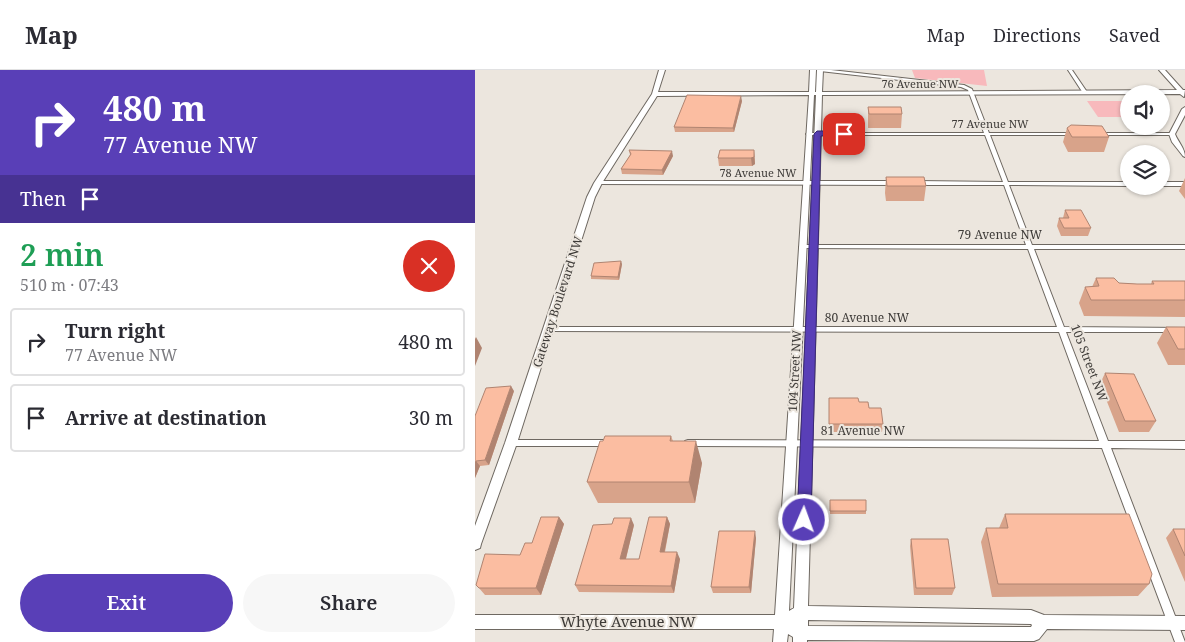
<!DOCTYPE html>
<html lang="en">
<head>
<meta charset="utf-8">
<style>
	:root { --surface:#fff; --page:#f7f7f7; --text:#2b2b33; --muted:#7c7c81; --line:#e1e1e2; --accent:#593fb7 }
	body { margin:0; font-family:"Noto Serif",serif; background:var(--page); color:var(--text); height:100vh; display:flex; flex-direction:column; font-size:19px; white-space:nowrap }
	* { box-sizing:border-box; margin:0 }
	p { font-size:16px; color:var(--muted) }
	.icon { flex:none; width:28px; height:28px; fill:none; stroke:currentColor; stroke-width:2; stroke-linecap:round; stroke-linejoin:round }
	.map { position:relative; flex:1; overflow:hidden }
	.sheet { display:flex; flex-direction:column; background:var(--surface); width:475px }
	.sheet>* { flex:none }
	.banner { background:#593fb7; color:#fff; overflow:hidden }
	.buttons { position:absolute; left:645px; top:15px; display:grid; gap:10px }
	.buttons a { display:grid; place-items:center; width:50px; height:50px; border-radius:50%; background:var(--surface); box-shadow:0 1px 4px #0004; font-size:25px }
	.pin { position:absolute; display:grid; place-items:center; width:42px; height:42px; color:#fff; margin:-21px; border-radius:10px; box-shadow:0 2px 8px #0006 }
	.me { position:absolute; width:55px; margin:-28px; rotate:2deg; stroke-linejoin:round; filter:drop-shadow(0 0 4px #0008) }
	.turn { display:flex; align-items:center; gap:18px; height:105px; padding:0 20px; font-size:22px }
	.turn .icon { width:65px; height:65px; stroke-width:2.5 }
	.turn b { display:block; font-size:35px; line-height:42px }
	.then { display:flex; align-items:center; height:48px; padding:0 20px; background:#0003; gap:10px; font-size:19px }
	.round { display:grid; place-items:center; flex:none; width:52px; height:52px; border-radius:26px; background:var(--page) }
	.summary { display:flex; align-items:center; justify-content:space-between; height:85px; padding:0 20px }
	h1 { font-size:30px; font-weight:600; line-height:38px; color:#1e9e55 }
	.action { display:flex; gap:10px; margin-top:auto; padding:10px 20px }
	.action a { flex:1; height:58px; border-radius:30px; background:var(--accent); color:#fff; font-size:20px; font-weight:600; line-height:58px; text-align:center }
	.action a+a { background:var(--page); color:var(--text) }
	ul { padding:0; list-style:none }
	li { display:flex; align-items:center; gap:15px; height:68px; margin:0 10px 8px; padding:0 10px; border:2px solid var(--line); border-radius:5px }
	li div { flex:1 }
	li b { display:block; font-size:19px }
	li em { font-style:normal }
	header { display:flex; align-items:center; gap:30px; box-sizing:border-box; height:70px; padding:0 25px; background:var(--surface); border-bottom:1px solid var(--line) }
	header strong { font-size:24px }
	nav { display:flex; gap:28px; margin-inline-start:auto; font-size:18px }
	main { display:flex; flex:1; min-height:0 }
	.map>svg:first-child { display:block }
	.green { fill:#f8b9bc }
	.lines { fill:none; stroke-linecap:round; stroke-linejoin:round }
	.street-casing { stroke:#6e6861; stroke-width:2 }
	.secondary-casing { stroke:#6e6861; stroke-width:2 }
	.street { fill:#fff; fill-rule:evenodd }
	.secondary { fill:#fff; fill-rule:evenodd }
	.wall { fill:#d8a38a }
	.shaded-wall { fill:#b08471 }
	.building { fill:#fbbda1; stroke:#b08471 }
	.route { fill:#593fb7; stroke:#3a2977 }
	.labels { text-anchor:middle; stroke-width:4; stroke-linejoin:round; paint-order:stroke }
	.far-street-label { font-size:11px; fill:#3e3b38; stroke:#ece6de }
	.street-label { font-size:12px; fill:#3e3b38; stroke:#ece6de }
	.near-street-label { font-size:15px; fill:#3e3b38; stroke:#ece6de }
</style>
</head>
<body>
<header>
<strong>Map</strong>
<nav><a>Map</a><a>Directions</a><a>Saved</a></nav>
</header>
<main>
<section class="sheet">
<div class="banner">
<div class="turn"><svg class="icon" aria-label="right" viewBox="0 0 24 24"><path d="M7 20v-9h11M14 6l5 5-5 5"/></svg><div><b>480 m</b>77 Avenue NW</div></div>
<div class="then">Then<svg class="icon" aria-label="arrive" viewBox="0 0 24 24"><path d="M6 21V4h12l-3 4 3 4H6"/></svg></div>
</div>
<div class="summary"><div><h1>2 min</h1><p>510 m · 07:43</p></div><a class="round" style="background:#d93025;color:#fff"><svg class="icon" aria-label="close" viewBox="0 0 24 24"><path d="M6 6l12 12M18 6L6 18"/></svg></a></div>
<ul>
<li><svg class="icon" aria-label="right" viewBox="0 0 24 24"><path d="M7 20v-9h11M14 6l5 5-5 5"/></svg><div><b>Turn right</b><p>77 Avenue NW</p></div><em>480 m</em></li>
<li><svg class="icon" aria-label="arrive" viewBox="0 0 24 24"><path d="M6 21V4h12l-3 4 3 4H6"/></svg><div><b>Arrive at destination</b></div><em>30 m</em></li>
</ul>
<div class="action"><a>Exit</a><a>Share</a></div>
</section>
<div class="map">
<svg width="710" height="572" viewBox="0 0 710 572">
	<rect width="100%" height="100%" fill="#ece6de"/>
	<path class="green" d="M437 0H509L512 16 440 8Z
		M612 31H654V47H623Z"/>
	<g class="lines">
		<g class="street-casing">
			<path id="street" d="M343 0H356L489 15 497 19 514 63H602V64L600 65H515L533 112H654V116L534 115 557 175H710V179H559L589 257 710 258V262H591L633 371H710V379L636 378 710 572H700L627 378 213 376 210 375 209 373 210 371 213 370 624 371 584 262 71 261 70 259 74 257H582L553 179 325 178 324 177 327 175H551L529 115H442L439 113 442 111 528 112 510 65H333L331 64 333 63H509L493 20 486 17 345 1Z
				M593 0H597L612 22V23H608Z
				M620 63H697L699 64 697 65H622L620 64Z
				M123 111H421L424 113 421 115 121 114 120 113Z
				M686 112H710V116H686Z
				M36 370H134L137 371 138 373 137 375 134 376H36L33 375 32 373 33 371Z"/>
		</g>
		<g class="secondary-casing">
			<path id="secondary" d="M184 0H190L183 22H334L335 0H341L340 22H341L342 0H348L347 22 702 20 684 0H690L708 20H710L709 27 705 24 347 25 333 536 556 540 569 545 710 546V560L572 559 564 569 559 571 332 570V572H318V567L313 564 312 572H298L299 559H0V545H300L334 25 182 26 127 113 120 127 42 373 6 474 5 478 0 480V456L30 373 112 127 119 113 177 24ZM339 25H341L319 538 314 541ZM333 550 556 554 557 555 556 557 333 556Z
				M710 37V45L700 64C703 72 710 78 710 87L708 86 697 72 694 64 707 39Z"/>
		</g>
		<use href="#street" class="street"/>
		<use href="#secondary" class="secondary"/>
	</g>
	<path class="wall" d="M267 31 259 62H200L199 57Z
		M393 37 427 44 426 58H393Z
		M592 58 634 67 629 82H593L588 72Z
		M154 80 198 86 188 105 147 104 146 99 155 85Z
		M279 80 280 94 277 96H244L243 88Z
		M411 107 451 116 449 131H411L410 123Z
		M710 108V129L704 121Z
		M590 140 616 158 613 166H586L582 156 584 148H588Z
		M147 194 144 210 116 209V206Z
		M621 208 644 213 662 214H676L677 211H710V247L609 246 604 233 610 217H617Z
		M691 257H710V295H693L682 273Z
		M630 303 681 351 674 362H644L625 314Z
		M39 321 14 395 5 396 0 408V346Z
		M354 328 384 332 394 338 408 354 407 362H354Z
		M196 366 198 371 227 393 220 433H123L112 412Z
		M355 430 391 441V444H355Z
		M530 444 674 514 663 526 517 527 506 472 511 458H524Z
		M84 447 89 454 66 525H10L4 518 45 485Z
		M192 447 195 454 190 482 205 489 199 523 104 522 100 515 159 455 151 489H164Z
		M698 459H710V512L691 468Z
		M281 468 276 523H238L236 517Z
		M436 469 480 518 477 525H439L435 476Z"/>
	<path class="shaded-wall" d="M266 26 267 31 259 62 258 58Z
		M279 80 280 94 277 96 276 88Z
		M197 81 198 86 188 105 187 100Z
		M146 191 147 194 144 210 143 207Z
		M1 267 7 278 0 296V269Z
		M36 316 39 321 14 395 10 390Z
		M221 371 227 393 220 433 214 412Z
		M1 391 5 396 0 408V394Z
		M84 447 89 454 66 525 61 518Z
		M192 447 195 454 188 489 185 482Z
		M156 448 159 455 149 496 145 489Z
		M280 461 281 468 276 523 274 517Z
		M202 482 205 489 199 523 196 516Z"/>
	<path class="building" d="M212 25 266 26 258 58 199 57Z
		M393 37H426L427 44H394Z
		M596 55 627 56 634 67H597L592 58Z
		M154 80 197 81 187 100 146 99 156 84Z
		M245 80H279V87L276 88H243Z
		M411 107H449L451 116H412Z
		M590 140H606L616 158H589L584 148H594Z
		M146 191 143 207 116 206 119 193Z
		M621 208H639L644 213 662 214H679L677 211H710V230H616L610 217 624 216Z
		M691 257H710V279H703Z
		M630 303 659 304 681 351H650Z
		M36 316 10 390 1 391 0 394V346L11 318Z
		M354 328H383L384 332H393L394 338H406L408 354H354Z
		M130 366H196L195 371H221L214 412H112L125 371H128Z
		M355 430H391V441H355Z
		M530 444H654L677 504 674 514H523L511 458H533Z
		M66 447H84L61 518H4L1 515 10 484 45 485 50 473H57Z
		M174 447H192L185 482H202L196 516 100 515 118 455 137 454 139 448H156L145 489H164Z
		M698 459H710V486Z
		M244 461H280L274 517H236Z
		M436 469H473L480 518H441Z"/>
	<path class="route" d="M369 61 373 64 372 65 346 66 336 450 334 454 329 456 324 454 322 450 339 64 342 61Z"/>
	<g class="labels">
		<g class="far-street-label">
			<text x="445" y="18">76 Avenue NW</text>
			<text x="515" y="58">77 Avenue NW</text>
			<text x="283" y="107">78 Avenue NW</text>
		</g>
		<g class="street-label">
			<text x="525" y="169">79 Avenue NW</text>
			<text transform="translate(83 232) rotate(-72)" y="4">Gateway Boulevard NW</text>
			<text x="392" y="252">80 Avenue NW</text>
			<text transform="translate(614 293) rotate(69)" y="4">105 Street NW</text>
			<text transform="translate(320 301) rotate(-87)" y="4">104 Street NW</text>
			<text x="388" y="365">81 Avenue NW</text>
		</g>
		<g class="near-street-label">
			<text x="153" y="557">Whyte Avenue NW</text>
		</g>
	</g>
</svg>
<div class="buttons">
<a><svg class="icon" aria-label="sound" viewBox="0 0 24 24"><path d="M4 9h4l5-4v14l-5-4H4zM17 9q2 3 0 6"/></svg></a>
<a><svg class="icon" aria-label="layers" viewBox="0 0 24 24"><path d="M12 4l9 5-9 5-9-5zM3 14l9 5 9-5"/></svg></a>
</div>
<div class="pin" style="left:369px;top:64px;background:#d93025"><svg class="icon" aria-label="arrive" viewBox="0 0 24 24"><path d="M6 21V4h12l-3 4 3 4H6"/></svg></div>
<svg class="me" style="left:329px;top:450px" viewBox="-20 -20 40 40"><circle r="17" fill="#593fb7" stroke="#fff" stroke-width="3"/><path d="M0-11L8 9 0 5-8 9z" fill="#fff"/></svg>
</div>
</main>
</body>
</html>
